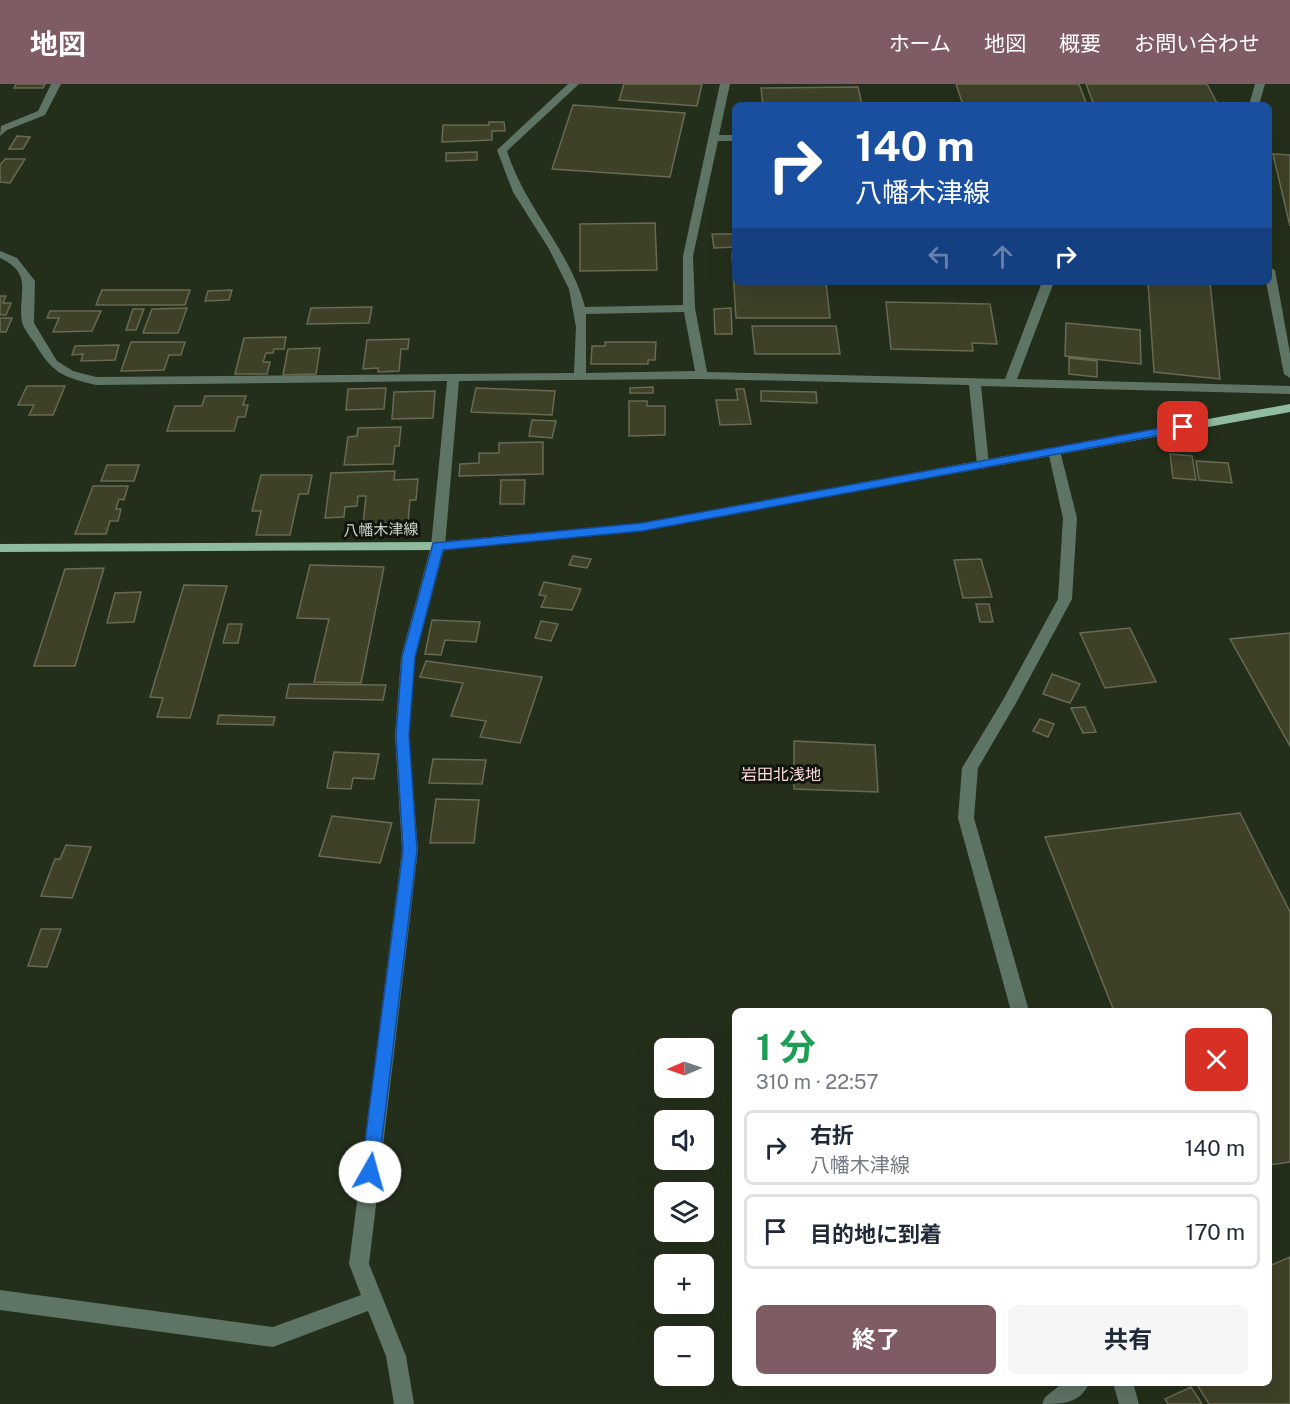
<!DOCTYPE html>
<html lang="ja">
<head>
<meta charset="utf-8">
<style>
	:root { --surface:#fff; --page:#f6f6f7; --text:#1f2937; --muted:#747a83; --line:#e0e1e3; --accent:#7f5c63 }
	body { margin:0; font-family:"Public Sans","Noto Sans JP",sans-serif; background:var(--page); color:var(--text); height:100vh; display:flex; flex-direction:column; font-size:22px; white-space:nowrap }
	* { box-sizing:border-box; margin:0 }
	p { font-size:20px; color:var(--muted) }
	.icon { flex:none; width:33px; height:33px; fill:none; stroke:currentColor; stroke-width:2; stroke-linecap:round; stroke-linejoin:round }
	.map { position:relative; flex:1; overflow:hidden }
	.sheet { position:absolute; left:732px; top:924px; width:540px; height:378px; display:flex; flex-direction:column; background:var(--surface); border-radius:9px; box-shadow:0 6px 24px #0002 }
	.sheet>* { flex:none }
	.top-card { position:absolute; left:732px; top:18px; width:540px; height:183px; border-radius:9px; box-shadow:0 6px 24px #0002; background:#1a4fa0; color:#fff; overflow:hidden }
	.needle { width:39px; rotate:268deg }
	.controls { position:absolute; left:654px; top:954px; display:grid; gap:12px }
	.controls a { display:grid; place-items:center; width:60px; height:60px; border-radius:9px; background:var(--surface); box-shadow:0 6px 24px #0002; font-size:30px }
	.pin { position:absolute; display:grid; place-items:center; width:51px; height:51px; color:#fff; margin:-26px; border-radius:12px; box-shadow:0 3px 9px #0006 }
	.me { position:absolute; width:66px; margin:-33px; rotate:7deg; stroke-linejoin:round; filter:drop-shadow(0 0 4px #0008) }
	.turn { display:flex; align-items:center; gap:21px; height:126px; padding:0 24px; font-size:27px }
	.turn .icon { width:78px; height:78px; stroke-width:2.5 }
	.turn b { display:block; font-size:42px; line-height:51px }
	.lanes { display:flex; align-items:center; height:57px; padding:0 24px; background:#0003; justify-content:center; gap:30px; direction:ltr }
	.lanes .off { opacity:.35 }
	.round { display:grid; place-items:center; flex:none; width:63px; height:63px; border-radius:9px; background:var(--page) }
	.overview { display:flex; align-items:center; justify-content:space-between; height:102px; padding:0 24px }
	h1 { font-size:36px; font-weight:700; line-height:45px; color:#1e9e55 }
	.action { display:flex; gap:12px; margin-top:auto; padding:12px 24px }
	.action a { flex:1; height:69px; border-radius:9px; background:var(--accent); color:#fff; font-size:24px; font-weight:700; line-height:69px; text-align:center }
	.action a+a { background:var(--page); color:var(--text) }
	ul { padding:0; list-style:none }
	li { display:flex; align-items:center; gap:18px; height:75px; margin:0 12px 9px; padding:0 12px; border:3px solid var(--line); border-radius:9px }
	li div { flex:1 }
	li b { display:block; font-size:22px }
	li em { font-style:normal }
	header { display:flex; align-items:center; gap:36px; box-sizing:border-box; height:84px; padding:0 30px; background:var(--accent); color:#fff }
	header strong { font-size:28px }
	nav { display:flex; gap:33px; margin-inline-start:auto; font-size:21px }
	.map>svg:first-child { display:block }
	.building { fill:#3f4028; stroke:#686a51; stroke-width:1.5 }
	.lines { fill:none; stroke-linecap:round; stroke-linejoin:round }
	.minor { fill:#5e7465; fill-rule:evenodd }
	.major { fill:#8fbc9e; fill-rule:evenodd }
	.route { fill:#1a73e8; stroke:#114b97; stroke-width:1.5 }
	.labels { text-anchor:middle; stroke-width:6; stroke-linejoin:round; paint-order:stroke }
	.street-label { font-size:15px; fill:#ced6c9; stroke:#10150d }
	.neighbourhood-label { font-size:16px; fill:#fedbd9; stroke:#10150d }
</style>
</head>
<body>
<header>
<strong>地図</strong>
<nav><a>ホーム</a><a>地図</a><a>概要</a><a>お問い合わせ</a></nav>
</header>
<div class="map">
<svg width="1290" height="1320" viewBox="0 0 1290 1320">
	<rect width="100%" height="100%" fill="#242f1b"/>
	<path class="building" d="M16 0H45L43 4H14Z
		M624 0H702L697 22 619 16Z
		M956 0H1079L1087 21H963Z
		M1086 0H1207L1218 21H1094Z
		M858 3 862 21H763L761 4Z
		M573 21 685 29 670 93 552 85Z
		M489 38H504L505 47H492V56L442 58 443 41H489Z
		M17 52 30 53 23 65H9Z
		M477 68V76L446 77V69Z
		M1273 70 1290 71V142Z
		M5 75H25L10 99 0 98V81Z
		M655 139 657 186 580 187V140Z
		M712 150H735V163L714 164Z
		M732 170H735V198H826L830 234H736Z
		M1148 198H1210L1220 295 1154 288Z
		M102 206H190L185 221H96Z
		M232 206 229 216 205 217 208 207Z
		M0 212H6L3 219H11L6 231H0Z
		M886 218 990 220 997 260 972 259 973 267 891 265Z
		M372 223 369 239 307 240 311 224Z
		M187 224 178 249H143L152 225Z
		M731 224 732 250H715L714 225Z
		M133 225H144L136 246H126Z
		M50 227H101L92 247 53 248 59 234H47Z
		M0 234H12L6 248H0Z
		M1066 239 1140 246 1141 280 1065 272Z
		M752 242H836L840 270H755Z
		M286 253 284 265H274L273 269H266L263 278H270L267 290H235L244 254Z
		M409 255 408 265H401L399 287 378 288V284L363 285 367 256Z
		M131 258H185L181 271H169L164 286 121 287Z
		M605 258H656L655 276H648V280H591L592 262H605Z
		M119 261 115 276 81 277 83 270 72 271 75 262Z
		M320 264 316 290 283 291 288 265Z
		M1069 274 1097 277V293L1069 290Z
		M27 302H65L53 331H29L34 321H18Z
		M653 303V309H630V304Z
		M386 304 384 325 346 326 348 305Z
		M476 304 555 307 552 331 471 328Z
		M736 305H744L751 340 720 341 716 316H738Z
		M435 307 433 334 392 335 394 308Z
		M761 307 816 308 817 319 761 317Z
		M205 312H246L243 321H248L245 333H238L234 347H167L175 322H202Z
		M629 317H647V322H665V351L629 352Z
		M532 336 556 337 552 354 529 352Z
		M401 343 399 362H395L393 380 344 381 348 353 357 352 358 344Z
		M543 358V390L459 392 460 380 479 379V369H499V359Z
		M1170 370 1192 372 1196 396 1173 394Z
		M1196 377 1228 379 1232 399 1199 396Z
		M107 381H139L134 397H101Z
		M395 387 394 396 418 395 416 416H410L408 438 363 440 366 412H358L357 422 345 423 344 433 325 434 331 389Z
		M261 391H312L308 410H299L290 451H256L261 427H252Z
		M501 396H525L524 420H500Z
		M93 402H128L124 416 119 415 116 425H121L118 437H110L106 450H75Z
		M573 472 591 475 587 484 569 481Z
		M981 475 992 513 963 514 954 476Z
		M310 481 384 483 361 599 314 598 329 535 297 534Z
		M104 484 75 582H34L65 485Z
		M544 498 581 505 572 526 541 523 546 512 539 511Z
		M184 501 227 502 190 634 157 633 163 614 150 613Z
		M141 508 134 538 107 539 115 509Z
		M976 520H989L993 538H980Z
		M432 536 480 538 476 558 445 556 441 571 425 570Z
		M541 537 558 540 551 557 535 554Z
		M228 540H242L238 559H223Z
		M1130 544 1156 598 1105 604 1080 549Z
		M1290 549V662L1230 555Z
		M426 577 542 593 520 659 480 653 486 637 451 632 463 599 420 593Z
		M1052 590 1080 600 1070 619 1043 610Z
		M289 600 386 601 383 616 286 614Z
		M1085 623 1096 648 1083 649 1071 624Z
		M219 631 275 633 273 641 217 640Z
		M1040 635 1054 640 1048 653 1033 647Z
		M794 657 875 661 878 708 794 705Z
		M334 668 379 670 374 695 353 694 351 705 327 704Z
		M433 675 486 676 482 700 429 699Z
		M436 715 479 716 474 759H430Z
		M1240 729 1290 828V1078L1269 1081V927H1114L1045 753Z
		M332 732 392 739 380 779 319 772Z
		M66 761 91 763 72 814 41 812 55 775H60Z
		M41 845H61L47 883 28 882Z
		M1290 1173V1320H1209L1196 1299H1269V1182Z
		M1191 1303 1202 1320H1168L1165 1315Z"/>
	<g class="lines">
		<path class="minor" d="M51 0H61L45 31 7 46 0 52 1 42 38 27Z
			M568 0H579L507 67C525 124 570 166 585 223L683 221V172L720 0H730L719 51H735V57H718L693 172 695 224 707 288 1005 295 1042 198H1054L1017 295 1290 302V310L981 302 989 381 983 385 977 381 969 301 702 295 459 297 445 462 415 573 409 651 418 766 369 1180 406 1272 414 1320H394L386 1272 368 1227 273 1263 0 1226V1206L273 1243 361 1211 349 1180 402 766 395 651 401 573 431 462 447 297 96 301C61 292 53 290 34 258 30 253 24 245 22 238 17 211 35 190 0 174V167L17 174 35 197 34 239 57 277 73 287 96 293 574 289 576 243 569 205 549 165 513 108 497 66ZM684 228 695 287 586 289V230Z
			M1255 0H1265L1259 21H1249Z
			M1269 183 1275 186 1290 269V294L1284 290 1266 198H1269Z
			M1054 363 1060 367 1077 434 1072 515 1016 619 978 684 974 734 1029 927H1011L958 734 962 684 1003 616 1058 515 1063 434 1048 367Z
			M1063 1299H1089C1080 1320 1062 1320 1042 1320L1045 1313Z
			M1113 1299H1133L1139 1320H1119Z"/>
		<path class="major" d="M1290 320V328L641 447 438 466 0 468V460L438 458 641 439Z"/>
	</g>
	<path class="route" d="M1183 340 1187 341V346L642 447 443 466 415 573 409 651 417 766 378 1088 376 1094 370 1096 364 1094 361 1088 403 766 396 651 402 573 433 459 642 439Z"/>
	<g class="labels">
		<g class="street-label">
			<text transform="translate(381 446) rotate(-1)" y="5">八幡木津線</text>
		</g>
		<g class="neighbourhood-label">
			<text x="781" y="696">岩田北浅地</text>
		</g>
	</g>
</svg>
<div class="controls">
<a><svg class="needle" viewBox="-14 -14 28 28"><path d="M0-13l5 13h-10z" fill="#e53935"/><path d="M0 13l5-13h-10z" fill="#747a83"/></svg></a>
<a><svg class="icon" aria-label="sound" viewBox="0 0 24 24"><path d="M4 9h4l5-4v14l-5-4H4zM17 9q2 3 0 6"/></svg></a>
<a><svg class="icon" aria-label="layers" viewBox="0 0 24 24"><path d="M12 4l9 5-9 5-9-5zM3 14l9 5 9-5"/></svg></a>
<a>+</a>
<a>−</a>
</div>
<div class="pin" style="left:1183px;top:343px;background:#d93025"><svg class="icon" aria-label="arrive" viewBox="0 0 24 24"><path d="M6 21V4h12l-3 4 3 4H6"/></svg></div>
<svg class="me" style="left:370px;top:1088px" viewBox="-20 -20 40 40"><circle r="19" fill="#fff"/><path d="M0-13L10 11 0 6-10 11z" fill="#1a73e8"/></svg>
<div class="top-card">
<div class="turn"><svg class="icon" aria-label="right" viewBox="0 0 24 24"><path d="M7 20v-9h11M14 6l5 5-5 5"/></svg><div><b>140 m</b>八幡木津線</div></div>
<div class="lanes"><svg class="icon off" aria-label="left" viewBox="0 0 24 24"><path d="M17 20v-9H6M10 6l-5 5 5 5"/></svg><svg class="icon off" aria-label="ahead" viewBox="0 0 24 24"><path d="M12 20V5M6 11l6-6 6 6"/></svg><svg class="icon" aria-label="right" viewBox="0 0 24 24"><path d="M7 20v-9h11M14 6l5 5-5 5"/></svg></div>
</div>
<section class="sheet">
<div class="overview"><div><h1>1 分</h1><p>310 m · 22:57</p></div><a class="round" style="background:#d93025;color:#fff"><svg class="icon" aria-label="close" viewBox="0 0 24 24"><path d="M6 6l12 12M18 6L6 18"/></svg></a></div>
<ul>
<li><svg class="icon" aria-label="right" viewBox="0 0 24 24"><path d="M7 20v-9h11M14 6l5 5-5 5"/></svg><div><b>右折</b><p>八幡木津線</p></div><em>140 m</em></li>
<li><svg class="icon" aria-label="arrive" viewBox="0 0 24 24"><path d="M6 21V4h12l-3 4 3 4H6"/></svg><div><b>目的地に到着</b></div><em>170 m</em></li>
</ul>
<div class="action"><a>終了</a><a>共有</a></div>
</section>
</div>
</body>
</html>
